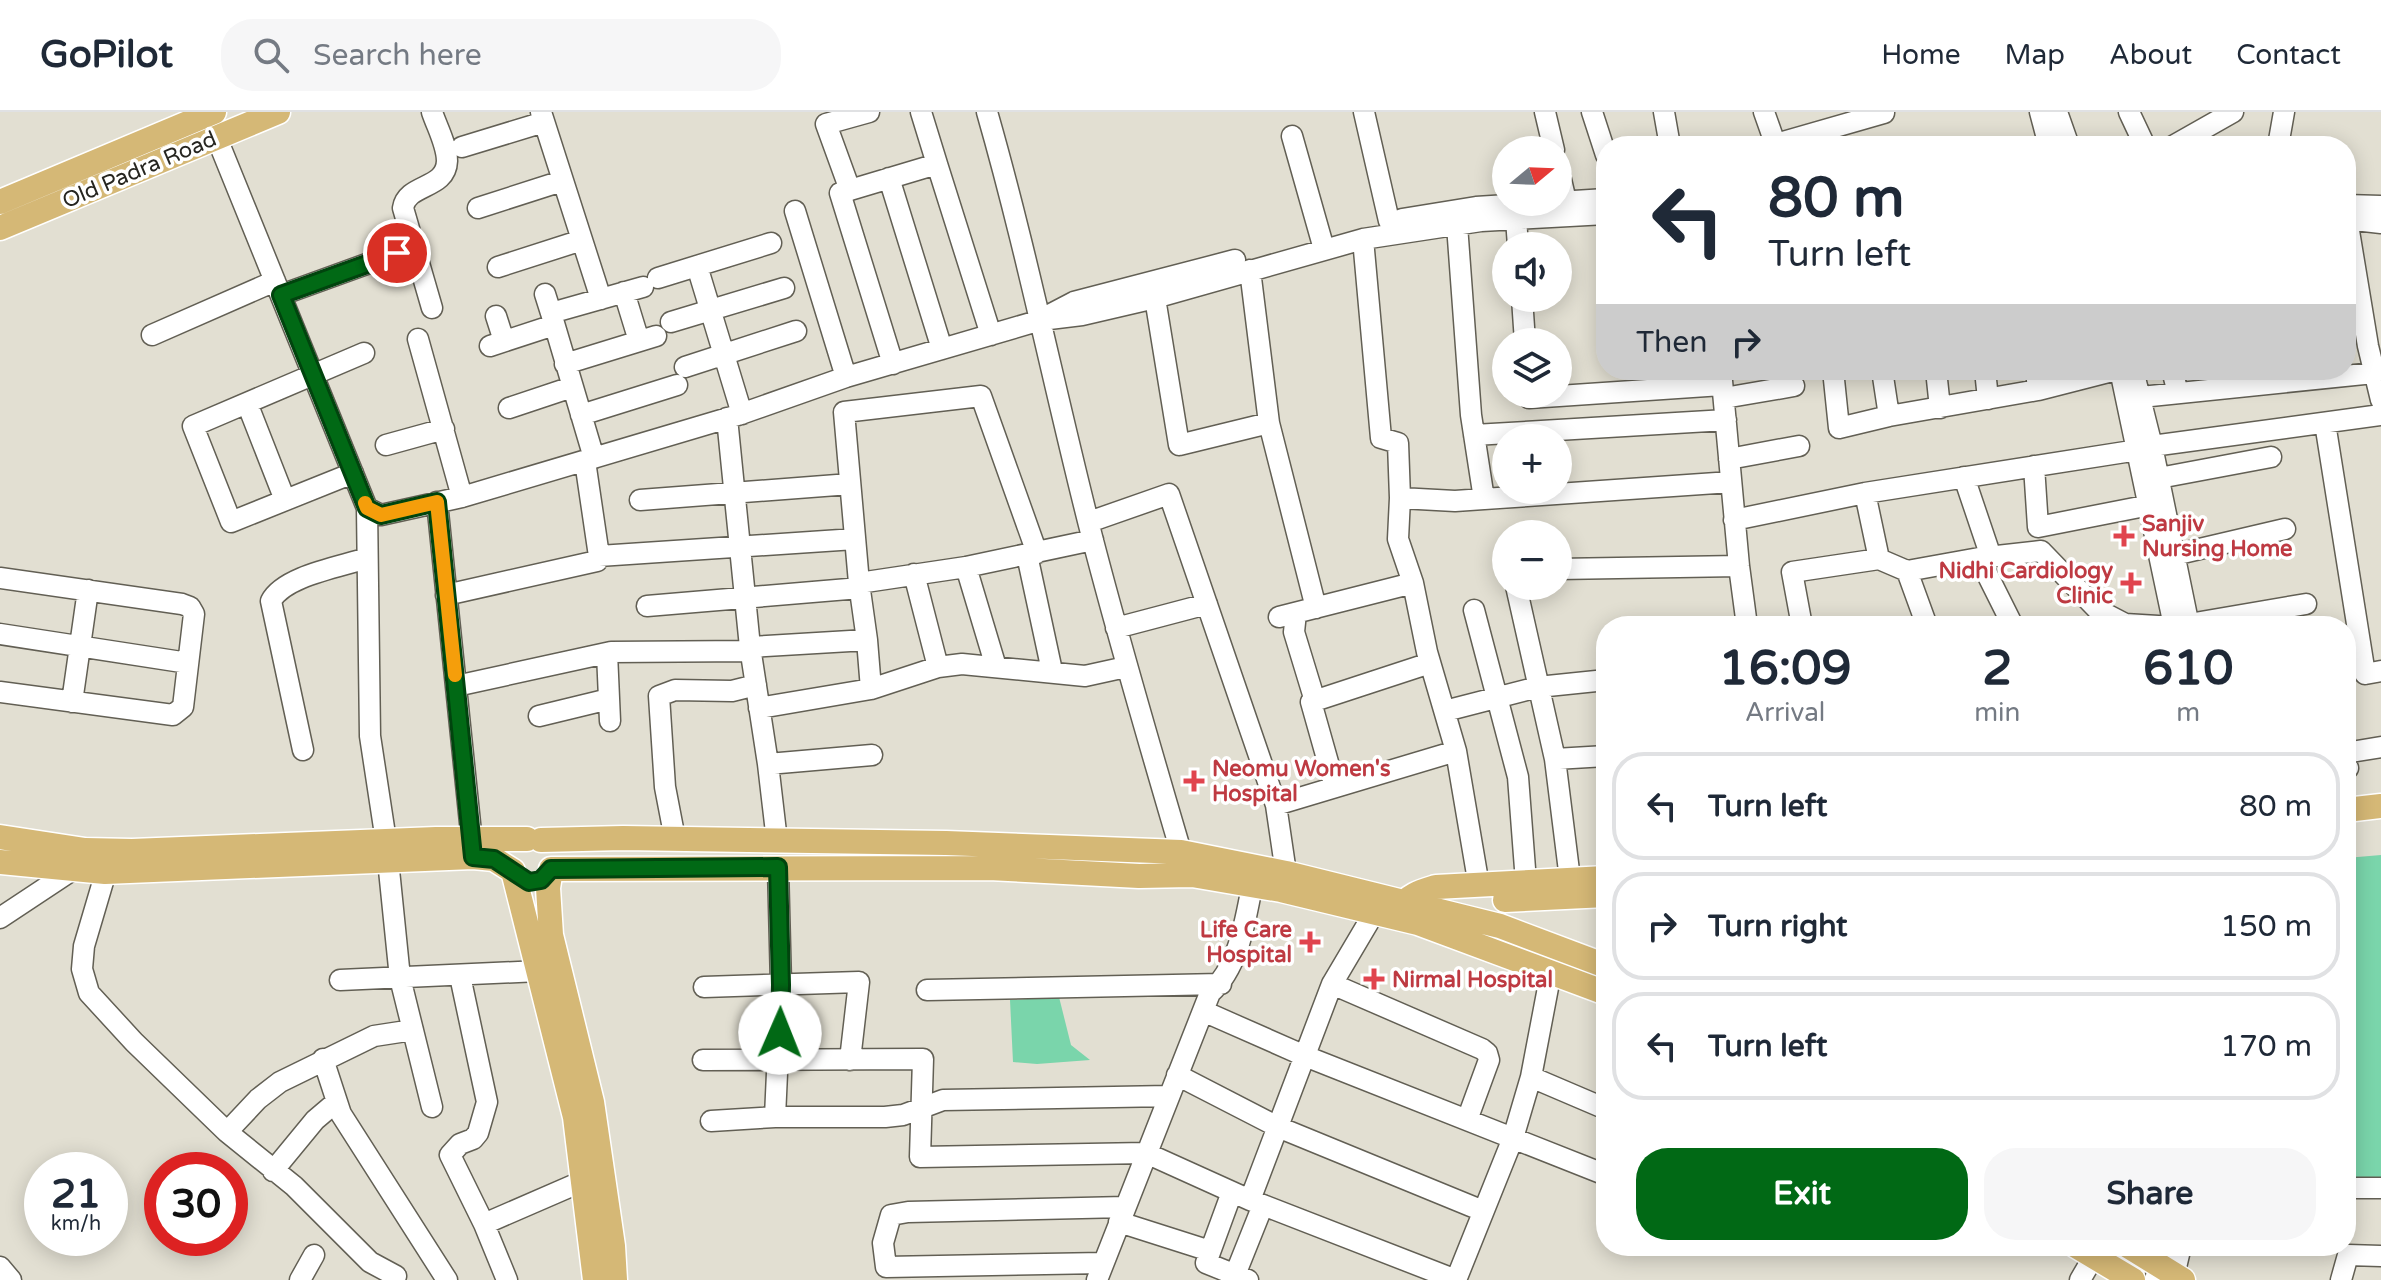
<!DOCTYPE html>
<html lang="en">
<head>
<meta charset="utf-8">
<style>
	:root { --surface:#fff; --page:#f6f6f7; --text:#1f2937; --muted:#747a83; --line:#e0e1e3; --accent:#016915 }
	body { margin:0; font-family:"Varela Round",sans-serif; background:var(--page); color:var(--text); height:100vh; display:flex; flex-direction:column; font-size:30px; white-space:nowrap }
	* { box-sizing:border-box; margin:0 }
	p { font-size:26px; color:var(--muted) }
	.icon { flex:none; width:44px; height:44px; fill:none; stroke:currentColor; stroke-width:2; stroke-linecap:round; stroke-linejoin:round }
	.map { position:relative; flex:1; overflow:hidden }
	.sheet { position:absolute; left:1596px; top:504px; width:760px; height:640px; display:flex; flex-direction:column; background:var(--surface); border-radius:32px; box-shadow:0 4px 20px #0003 }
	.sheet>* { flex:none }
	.guide { position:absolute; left:1596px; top:24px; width:760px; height:244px; border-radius:32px; box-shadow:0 4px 20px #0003; background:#fff; color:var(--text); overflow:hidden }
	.needle { width:52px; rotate:71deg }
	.buttons { position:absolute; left:1492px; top:24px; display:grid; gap:16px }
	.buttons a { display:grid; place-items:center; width:80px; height:80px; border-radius:50%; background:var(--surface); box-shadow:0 4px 20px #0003; font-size:40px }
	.speed { position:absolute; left:24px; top:1040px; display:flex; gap:16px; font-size:40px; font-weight:700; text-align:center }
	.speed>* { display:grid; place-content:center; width:104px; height:104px; border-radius:50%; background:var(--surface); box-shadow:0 4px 20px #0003; line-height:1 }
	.speed small { font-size:20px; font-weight:400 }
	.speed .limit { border:12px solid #d22; background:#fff; color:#111 }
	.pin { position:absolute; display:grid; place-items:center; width:68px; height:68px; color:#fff; margin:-34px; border:4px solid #fff; border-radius:50%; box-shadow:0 2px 8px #0007 }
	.me { position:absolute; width:88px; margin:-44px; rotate:1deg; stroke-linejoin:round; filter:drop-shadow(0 0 6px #0008) }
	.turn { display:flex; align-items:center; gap:28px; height:168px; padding:0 40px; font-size:36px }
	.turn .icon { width:104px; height:104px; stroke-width:2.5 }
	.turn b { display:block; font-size:56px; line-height:68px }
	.then { display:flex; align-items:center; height:76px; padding:0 40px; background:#0003; gap:16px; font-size:30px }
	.eta { display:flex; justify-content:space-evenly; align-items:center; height:136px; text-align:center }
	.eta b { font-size:48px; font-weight:800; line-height:56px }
	.cta { display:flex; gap:16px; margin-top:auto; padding:16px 40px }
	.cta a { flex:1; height:92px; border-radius:32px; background:var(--accent); color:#fff; font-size:32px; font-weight:800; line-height:92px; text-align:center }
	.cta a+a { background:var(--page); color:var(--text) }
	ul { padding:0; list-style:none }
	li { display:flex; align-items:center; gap:24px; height:108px; margin:0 16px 12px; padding:0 24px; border:4px solid var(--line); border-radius:32px }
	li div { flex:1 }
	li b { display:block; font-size:30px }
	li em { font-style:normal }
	header { display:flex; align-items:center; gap:48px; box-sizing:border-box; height:112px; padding:0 40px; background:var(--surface); border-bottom:2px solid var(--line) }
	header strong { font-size:38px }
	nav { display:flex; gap:44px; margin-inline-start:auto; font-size:28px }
	.search { width:560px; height:72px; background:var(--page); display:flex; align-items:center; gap:20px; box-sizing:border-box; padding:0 28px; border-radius:32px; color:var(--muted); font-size:30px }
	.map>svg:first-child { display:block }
	.green { fill:#7ad5ab }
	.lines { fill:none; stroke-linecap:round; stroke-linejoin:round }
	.minor-casing { stroke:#625f54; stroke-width:23 }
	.major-casing { stroke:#fff; stroke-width:27 }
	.minor { stroke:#fff; stroke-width:20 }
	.major { stroke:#d5b876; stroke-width:24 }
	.route-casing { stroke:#01440e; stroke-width:20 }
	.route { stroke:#016915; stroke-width:14 }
	.slow { stroke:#f59e0b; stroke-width:14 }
	.health-dot { fill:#e0444e; stroke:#fff; stroke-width:3 }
	.labels { text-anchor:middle; stroke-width:7; stroke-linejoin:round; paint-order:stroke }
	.street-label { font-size:22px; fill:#262520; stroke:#fff }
	.health-label { font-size:22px; font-weight:bold; fill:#be3a42; stroke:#fff; text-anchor:start }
</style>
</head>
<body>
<header>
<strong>GoPilot</strong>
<div class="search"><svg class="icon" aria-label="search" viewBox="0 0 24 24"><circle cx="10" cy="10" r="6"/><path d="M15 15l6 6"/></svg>Search here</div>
<nav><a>Home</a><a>Map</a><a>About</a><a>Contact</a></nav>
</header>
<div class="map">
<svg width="2381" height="1168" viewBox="0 0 2381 1168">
	<rect width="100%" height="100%" fill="#e2dfd2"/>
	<path class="green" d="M2381 743V1070L2346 1069V746Z
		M1059 885 1071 933 1090 948 1037 952 1013 950 1010 888Z"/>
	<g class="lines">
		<g class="minor-casing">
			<path id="minor" d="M541 0 601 187
				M921 0 937 52
				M987 0C1026 136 1054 275 1089 413 1117 523 1149 631 1181 740L1182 755
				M1364 0 1389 109
				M1545 0 1554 38
				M1592 0 1606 43
				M1664 0 1670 34
				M1764 0 1776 34
				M2040 0 2049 34
				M2057 0 2069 34
				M2129 0 2145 34
				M216 24 367 396 381 403 462 385 738 303 846 265 1041 208 1082 203 1155 186 1363 127 1481 109 1606 102
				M1292 24 1324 137
				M1776 32 1884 1
				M2173 34 2233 0
				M2278 34 2284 0
				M462 35 544 10
				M1558 55 1566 89
				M889 66 942 237
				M850 78 826 12 869 0
				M1558 90 1606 87
				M2346 93 2381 94
				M478 96 562 69
				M795 99 846 265
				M1402 107 1476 95 1555 90
				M1516 107 1518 134
				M2346 107 2381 111
				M2347 107 2368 234 2381 288
				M1457 113 1471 303 1484 387
				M1363 127 1381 326 1398 331 1400 386 1455 389 1731 370
				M697 154 742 302
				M498 155 582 128
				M1250 158 1269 311 1316 496
				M658 166 771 131
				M624 180 639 229
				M545 182 551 201
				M281 183 397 141
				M1155 186 1179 333 1269 311
				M1522 186 1525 230
				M432 196 403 96C407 71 446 78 447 49 447 33 437 15 432 0
				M1051 202 1074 190 1235 148
				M496 204 504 229
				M671 210 784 176
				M152 223 275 169
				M418 227 462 385
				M490 234 554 213
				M565 252 656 224
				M893 252 840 81 937 52 991 223
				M685 255 796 219
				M1721 258 1739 454 1747 514
				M1833 258 1839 316 1889 304 2038 278 2116 258
				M1882 258 1889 304
				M1936 258 1940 296
				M1985 258 1988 287
				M2036 258 2038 278
				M2120 258 2174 514
				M2133 258 2152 334 2189 514
				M2172 258 2178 281
				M2141 285 2374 261
				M1529 286 1722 273
				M1724 286 1794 274
				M247 291 285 388
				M509 296 572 275
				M581 303 677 273
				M727 306 750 535 768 652 777 729
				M2325 311 2365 562 2381 559
				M1474 323 1726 308
				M386 333 444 317
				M2152 334 2381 303
				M594 346 551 201 643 175
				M1729 347 1799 334
				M2034 354 2038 415 2150 393
				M353 361 231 410 193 314 364 241
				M1964 365 1991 445
				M2159 366 2271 345
				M1865 381 1879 447 1907 459 1927 514
				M1400 386 1398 427 1413 471 1427 540 1456 639 1479 774
				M640 388 850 372
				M437 390 473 740
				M367 396 370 624 386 729
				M1734 408 1865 381 2138 338
				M1089 410 1169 382 1276 693 1286 761
				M1027 443 1052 559
				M2174 443 2285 417
				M599 444 855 427
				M1979 446 2013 514
				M966 455 996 555
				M1558 457 1739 454
				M1907 459 1979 446 2041 439 2098 498 2125 512 2158 514
				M914 462 938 555
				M0 466 182 492 190 495 194 502 183 595 173 603 0 580
				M859 471 844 300 981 284 1037 441
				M1516 474 1555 647
				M446 483 597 449 599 444 585 349
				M647 494 860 476
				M1474 498 1518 665 1526 770
				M1296 501 1294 520 1315 589
				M1279 505 1413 471
				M2189 512 2306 492
				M1802 514 1792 460 1879 447
				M1116 516 1207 492
				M0 522 188 551
				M867 528 871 577
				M750 535 867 528 859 471 966 455 1093 428
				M607 541 610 609
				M456 574 611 540 751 539
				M72 590 88 478
				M759 596 871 577 938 555 962 552 1085 564 1126 555
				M1445 599 1538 575 1606 568
				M539 604 609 587
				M303 638 271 489C284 464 340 455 367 446
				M2351 640 2381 635
				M768 652 872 643
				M2346 657 2348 656
				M1335 675 1311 590 1430 551
				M1276 693 1456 639
				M675 727 665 675 659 584 675 578 732 579 756 573
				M110 746 84 834 82 857 89 881 134 930 227 1020 294 1074 370 1150 396 1164
				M388 748 400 866 432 995
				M1570 767 1555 647 1606 644
				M0 806 80 753
				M460 864 487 990 478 1021 473 1027 460 1032 450 1043 484 1112 507 1168
				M340 868 539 859
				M1332 872 1482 937 1487 941 1489 948 1467 1008
				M704 875 859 870 850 948
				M927 878 1221 872
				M1203 899 1305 944 1606 1063
				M323 947 341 1002 447 1168
				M703 948 923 947 920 1045 1146 1041 1250 1088 1456 1168
				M1177 963 1278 1015 1483 1099
				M1531 965 1606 997
				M775 1005 781 873 778 755
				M711 1009 775 1005H885L903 1003 943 988 1169 984
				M227 1020 258 987 280 970 374 924 413 918
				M273 1059 315 1008 335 991
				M2346 1076H2381
				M1232 1080 1206 1151 1248 1168
				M1250 1088 1332 872 1374 801
				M1119 1110 1210 1139
				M484 1112 583 1069
				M1103 1151 886 1155 883 1131 891 1103 908 1100 1125 1095
				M0 1155 11 1168
				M1235 1163 1263 1093
				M300 1168 314 1143
				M1097 1168 1210 881C1242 852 1246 800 1255 760
				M1456 1168 1513 1026 1531 965 1551 860
				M2080 1168 2094 1144
				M2155 1168 2164 1134
				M2173 1168 2181 1134
				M2341 1168 2348 1143 2381 1144"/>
		</g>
		<g class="major-casing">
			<path id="major" d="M0 90 214 0
				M0 116 278 0
				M2346 698 2381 694
				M0 725 85 738 132 739 436 727H527
				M541 728 623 726 946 731 1181 740 1286 761 1500 814 1606 854
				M0 750 105 760 473 745 494 747 513 759 575 1005 595 1168
				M1505 788 1606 783
				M1401 796C1407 783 1423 779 1436 775L1606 766
				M2076 1134 2133 1168
				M2128 1134 2183 1168
				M615 1168 613 1134 592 990 551 823 548 776 551 757 989 756 1139 764 1192 763 1281 778 1418 811 1606 881"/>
		</g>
		<use href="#minor" class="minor"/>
		<use href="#major" class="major"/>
	</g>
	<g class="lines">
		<g class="route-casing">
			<path id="route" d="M397 141 281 183 367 396 381 403 437 390 473 745 494 747 529 770 541 768 551 757 778 755 781 873 780 921"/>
		</g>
		<use href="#route" class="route"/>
		<path class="slow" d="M365 391 367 396 381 403 437 390 455 563"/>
	</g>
	<g class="health-dot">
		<path d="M2120 412h8v8h8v8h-8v8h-8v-8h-8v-8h8z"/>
		<path d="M2127 459h8v8h8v8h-8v8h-8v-8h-8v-8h8z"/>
		<path d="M1190 657h8v8h8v8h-8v8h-8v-8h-8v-8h8z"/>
		<path d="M1306 818h8v8h8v8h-8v8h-8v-8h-8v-8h8z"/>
		<path d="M1370 855h8v8h8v8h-8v8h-8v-8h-8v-8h8z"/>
	</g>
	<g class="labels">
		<g class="street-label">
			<text transform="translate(139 57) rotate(-23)" y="8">Old Padra Road</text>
		</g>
		<g class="health-label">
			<text x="2142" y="419">Sanjiv<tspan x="2142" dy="25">Nursing Home</tspan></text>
			<text x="2113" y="466" text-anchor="end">Nidhi Cardiology<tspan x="2113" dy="25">Clinic</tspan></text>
			<text x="1212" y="664">Neomu Women's<tspan x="1212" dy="25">Hospital</tspan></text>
			<text x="1292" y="825" text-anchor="end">Life Care<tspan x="1292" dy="25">Hospital</tspan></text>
			<text x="1392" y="875">Nirmal Hospital</text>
		</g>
	</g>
</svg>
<div class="buttons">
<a><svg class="needle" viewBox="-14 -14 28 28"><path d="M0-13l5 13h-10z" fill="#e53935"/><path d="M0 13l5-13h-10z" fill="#747a83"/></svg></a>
<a><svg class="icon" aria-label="sound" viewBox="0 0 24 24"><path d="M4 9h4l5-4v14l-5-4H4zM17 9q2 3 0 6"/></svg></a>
<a><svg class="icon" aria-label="layers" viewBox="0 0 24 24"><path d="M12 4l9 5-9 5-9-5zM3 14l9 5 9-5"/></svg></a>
<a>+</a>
<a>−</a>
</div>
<div class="speed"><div>21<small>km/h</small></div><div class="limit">30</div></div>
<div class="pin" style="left:397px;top:141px;background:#d93025"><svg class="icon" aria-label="arrive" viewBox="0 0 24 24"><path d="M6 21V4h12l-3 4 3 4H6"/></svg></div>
<svg class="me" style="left:780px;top:921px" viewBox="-20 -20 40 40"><circle r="19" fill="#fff"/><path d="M0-13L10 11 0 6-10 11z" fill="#016915"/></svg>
<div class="guide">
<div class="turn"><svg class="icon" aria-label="left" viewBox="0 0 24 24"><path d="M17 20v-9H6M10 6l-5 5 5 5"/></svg><div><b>80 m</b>Turn left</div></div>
<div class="then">Then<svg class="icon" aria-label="right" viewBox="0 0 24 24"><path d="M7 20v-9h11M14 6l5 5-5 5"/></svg></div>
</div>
<section class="sheet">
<div class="eta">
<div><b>16:09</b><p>Arrival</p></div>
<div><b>2</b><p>min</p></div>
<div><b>610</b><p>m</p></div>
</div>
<ul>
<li><svg class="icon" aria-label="left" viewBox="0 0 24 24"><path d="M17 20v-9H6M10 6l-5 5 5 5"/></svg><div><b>Turn left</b></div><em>80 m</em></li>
<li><svg class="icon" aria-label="right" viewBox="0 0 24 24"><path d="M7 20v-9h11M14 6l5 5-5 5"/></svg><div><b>Turn right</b></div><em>150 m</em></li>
<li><svg class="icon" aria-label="left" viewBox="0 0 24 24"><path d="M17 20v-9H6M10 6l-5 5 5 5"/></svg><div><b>Turn left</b></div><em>170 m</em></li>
</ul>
<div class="cta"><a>Exit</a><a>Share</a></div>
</section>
</div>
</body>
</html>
